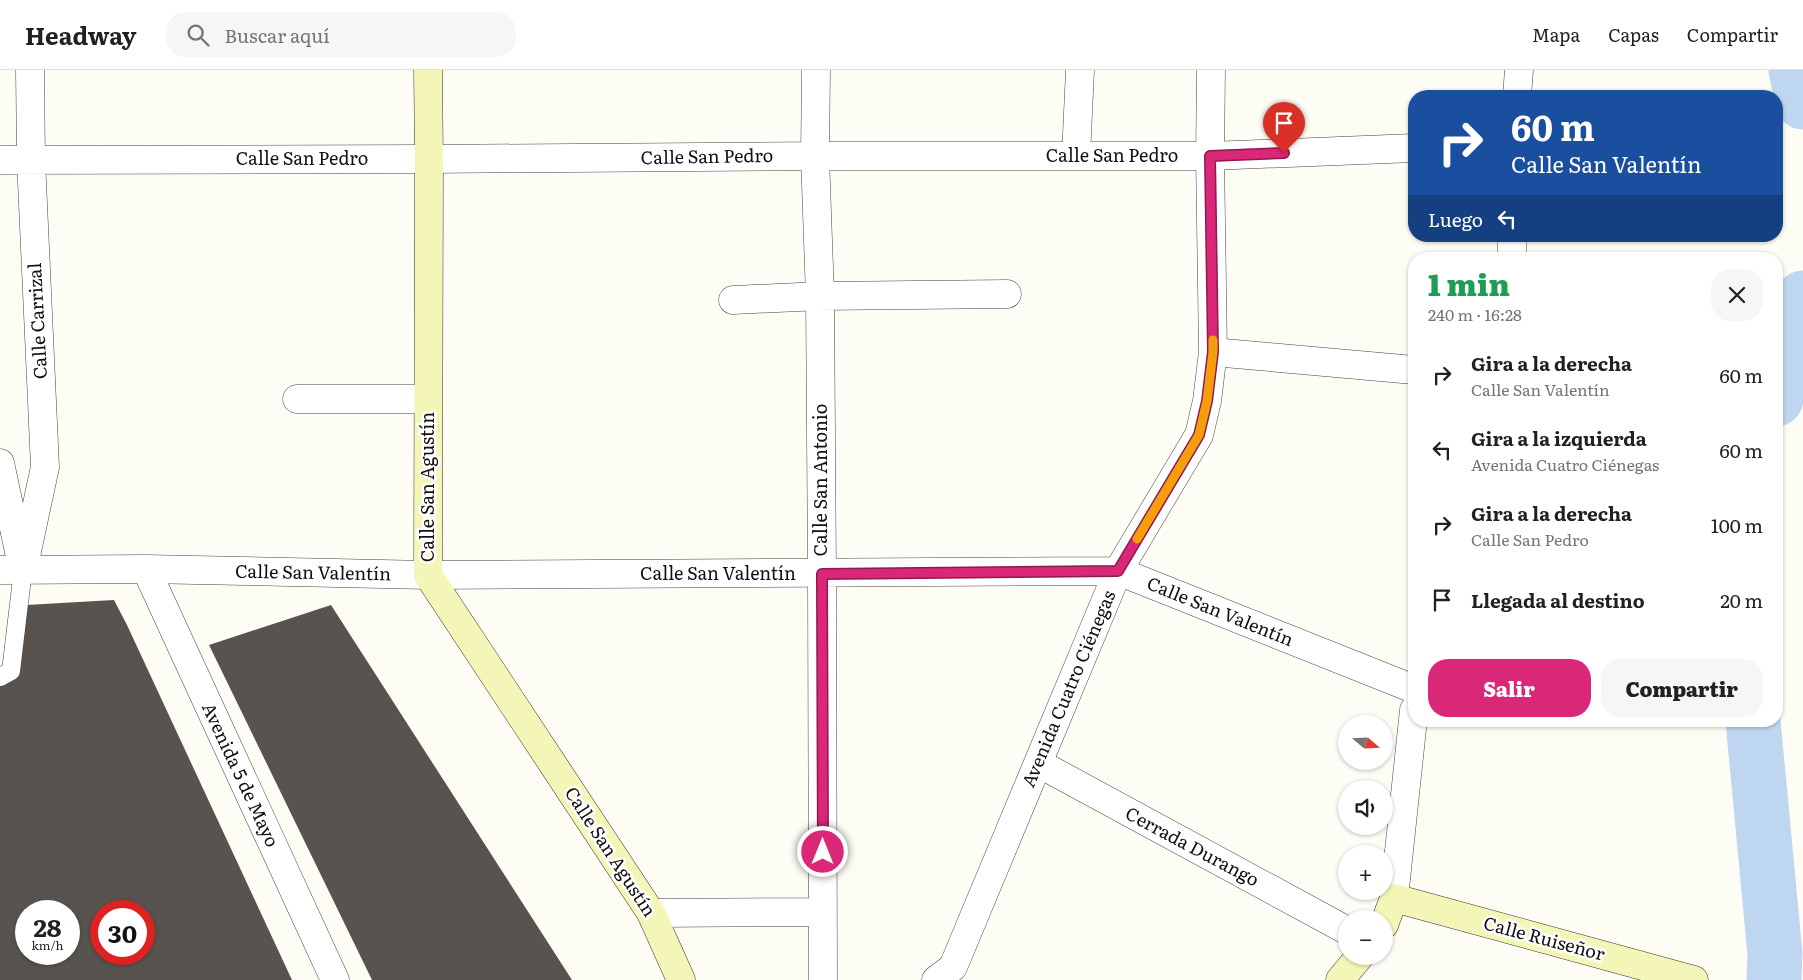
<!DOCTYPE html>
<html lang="es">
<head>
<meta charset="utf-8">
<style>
	:root { --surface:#fff; --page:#f6f6f6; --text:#202124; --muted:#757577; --line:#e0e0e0; --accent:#db2777 }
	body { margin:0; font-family:Literata,serif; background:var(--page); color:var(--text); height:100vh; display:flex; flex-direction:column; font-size:19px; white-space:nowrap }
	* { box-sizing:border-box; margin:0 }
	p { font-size:16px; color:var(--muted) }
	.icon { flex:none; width:28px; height:28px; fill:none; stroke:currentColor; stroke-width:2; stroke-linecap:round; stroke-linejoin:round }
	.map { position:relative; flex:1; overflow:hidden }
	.panel { position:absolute; left:1408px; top:182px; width:375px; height:475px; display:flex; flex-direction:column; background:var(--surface); border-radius:20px; box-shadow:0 1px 4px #0004 }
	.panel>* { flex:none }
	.hud { position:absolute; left:1408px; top:20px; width:375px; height:152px; border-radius:20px; box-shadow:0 1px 4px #0004; background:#1a4fa0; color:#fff; overflow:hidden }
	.needle { width:32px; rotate:109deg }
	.tools { position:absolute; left:1338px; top:645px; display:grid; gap:10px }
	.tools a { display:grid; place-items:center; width:55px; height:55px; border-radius:50%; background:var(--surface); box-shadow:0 1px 4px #0004; font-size:25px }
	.speed { position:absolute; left:15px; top:830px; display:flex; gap:10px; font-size:25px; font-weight:700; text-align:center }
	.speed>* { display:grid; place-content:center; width:65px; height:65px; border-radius:50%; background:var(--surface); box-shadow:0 1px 4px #0004; line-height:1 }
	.speed small { font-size:12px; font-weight:400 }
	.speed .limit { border:8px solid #d22; background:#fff; color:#111 }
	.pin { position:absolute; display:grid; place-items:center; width:42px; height:42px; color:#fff; margin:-51px -21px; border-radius:50% 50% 50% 0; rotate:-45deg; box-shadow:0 0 5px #0007 }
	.pin .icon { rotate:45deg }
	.me { position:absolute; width:55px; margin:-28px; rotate:0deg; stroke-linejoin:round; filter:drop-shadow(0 0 4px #0008) }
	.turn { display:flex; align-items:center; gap:18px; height:105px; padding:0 20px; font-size:22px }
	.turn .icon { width:65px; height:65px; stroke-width:2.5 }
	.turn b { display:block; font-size:35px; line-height:42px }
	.then { display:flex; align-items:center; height:48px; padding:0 20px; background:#0003; gap:10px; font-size:19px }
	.round { display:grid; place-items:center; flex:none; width:52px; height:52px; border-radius:20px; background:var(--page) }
	.head { display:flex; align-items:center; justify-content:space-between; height:85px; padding:0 20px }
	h1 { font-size:30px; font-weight:800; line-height:38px; color:#1e9e55 }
	.action { display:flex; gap:10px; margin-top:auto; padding:10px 20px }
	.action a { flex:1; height:58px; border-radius:20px; background:var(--accent); color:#fff; font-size:20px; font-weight:800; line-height:58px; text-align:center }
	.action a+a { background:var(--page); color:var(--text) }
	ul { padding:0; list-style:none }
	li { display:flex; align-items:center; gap:15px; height:75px; padding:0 20px }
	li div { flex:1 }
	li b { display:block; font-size:19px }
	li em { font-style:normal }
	header { display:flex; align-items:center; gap:30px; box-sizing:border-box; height:70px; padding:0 25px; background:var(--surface); border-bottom:1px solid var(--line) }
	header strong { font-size:24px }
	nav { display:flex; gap:28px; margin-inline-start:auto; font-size:18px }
	.search { width:350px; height:45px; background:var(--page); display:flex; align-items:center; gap:12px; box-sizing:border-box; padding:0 18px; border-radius:20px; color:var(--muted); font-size:19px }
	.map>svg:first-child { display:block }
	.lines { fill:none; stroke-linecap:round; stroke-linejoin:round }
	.river { stroke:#bfd6f0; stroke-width:55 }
	.building { fill:#58534e; fill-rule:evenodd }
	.lane-casing { stroke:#434343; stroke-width:19 }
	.street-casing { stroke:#434343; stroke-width:29 }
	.secondary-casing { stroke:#323232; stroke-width:29 }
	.lane { stroke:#fff; stroke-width:18 }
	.street { stroke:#fff; stroke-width:28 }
	.secondary { stroke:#f4f6b7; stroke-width:28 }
	.route-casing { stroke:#8e194d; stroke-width:12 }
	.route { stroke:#db2777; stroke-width:9 }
	.slow { stroke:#f59e0b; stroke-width:9 }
	.labels { text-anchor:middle; stroke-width:5; stroke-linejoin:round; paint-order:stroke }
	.street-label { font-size:18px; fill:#101010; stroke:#fff }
</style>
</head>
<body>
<header>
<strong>Headway</strong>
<div class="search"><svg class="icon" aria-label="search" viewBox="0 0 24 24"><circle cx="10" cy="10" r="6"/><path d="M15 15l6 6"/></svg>Buscar aquí</div>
<nav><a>Mapa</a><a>Capas</a><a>Compartir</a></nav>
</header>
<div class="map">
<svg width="1803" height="910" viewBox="0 0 1803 910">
	<rect width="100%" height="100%" fill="#fefdf5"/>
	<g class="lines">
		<path class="river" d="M1796 0 1803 32
			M1776 329 1780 305 1803 228
			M1753 651 1775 884 1774 910"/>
	</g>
	<path class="building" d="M114 530 127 555 292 910H0V613L26 535ZM26 841H69V884H26ZM101 841H144V884H101Z
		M331 535 572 910H372L209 575Z"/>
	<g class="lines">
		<g class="lane-casing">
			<path id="lane" d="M0 607 11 601 23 500"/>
		</g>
		<g class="street-casing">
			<path id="street" d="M816 0 815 86 820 226 822 504 823 910
				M1517 26 1519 0
				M1076 86 1080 0
				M0 90 429 89 815 86H1210L1414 78
				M1512 189V166
				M733 230 820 226 1007 224
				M1213 282 1414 300
				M297 329H428
				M0 393 21 491
				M146 499 335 910
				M0 500 146 499 428 505 1118 501 1414 619
				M23 500 45 397 31 90 30 0
				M1038 693 1346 860
				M1394 828 1414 640
				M651 843 823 842
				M936 910 953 897 1118 501 1199 365 1207 331 1213 282 1210 86 1211 0"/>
		</g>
		<g class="secondary-casing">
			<path id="secondary" d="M428 0 429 89 428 505 651 843 681 910
				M1384 855 1394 828 1694 910
				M1340 910 1360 886"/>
		</g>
		<use href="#lane" class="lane"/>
		<use href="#street" class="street"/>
		<use href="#secondary" class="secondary"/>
	</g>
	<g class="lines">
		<g class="route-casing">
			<path id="route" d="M823 782 822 504 1118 501 1199 365 1207 331 1213 282 1210 86 1284 83"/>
		</g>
		<use href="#route" class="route"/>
		<path class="slow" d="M1137 469 1199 365 1207 331 1213 282V270"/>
	</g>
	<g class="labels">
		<g class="street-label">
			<text x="1112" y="92">Calle San Pedro</text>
			<text transform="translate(707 87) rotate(-1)" y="6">Calle San Pedro</text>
			<text x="302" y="95">Calle San Pedro</text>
			<text transform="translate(38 251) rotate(-93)" y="6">Calle Carrizal</text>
			<text transform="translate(821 410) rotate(-90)" y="6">Calle San Antonio</text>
			<text transform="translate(428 417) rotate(-90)" y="6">Calle San Agustín</text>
			<text transform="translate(313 503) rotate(1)" y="6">Calle San Valentín</text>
			<text x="718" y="510">Calle San Valentín</text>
			<text transform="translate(1220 542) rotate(22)" y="6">Calle San Valentín</text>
			<text transform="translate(1069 619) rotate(-67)" y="6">Avenida Cuatro Ciénegas</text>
			<text transform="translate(240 705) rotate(65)" y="6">Avenida 5 de Mayo</text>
			<text transform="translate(1192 777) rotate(28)" y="6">Cerrada Durango</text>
			<text transform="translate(610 782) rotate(57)" y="6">Calle San Agustín</text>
			<text transform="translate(1544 869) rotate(15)" y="6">Calle Ruiseñor</text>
		</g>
	</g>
</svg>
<div class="tools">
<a><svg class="needle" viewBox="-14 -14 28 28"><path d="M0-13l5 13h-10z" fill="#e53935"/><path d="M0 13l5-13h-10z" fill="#757577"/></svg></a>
<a><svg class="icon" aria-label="sound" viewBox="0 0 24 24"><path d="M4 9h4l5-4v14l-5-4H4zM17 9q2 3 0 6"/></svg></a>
<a>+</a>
<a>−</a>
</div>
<div class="speed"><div>28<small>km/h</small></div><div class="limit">30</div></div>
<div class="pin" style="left:1284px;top:83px;background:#d93025"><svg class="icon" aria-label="arrive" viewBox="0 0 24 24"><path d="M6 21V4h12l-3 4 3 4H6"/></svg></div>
<svg class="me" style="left:823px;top:782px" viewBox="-20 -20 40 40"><circle r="17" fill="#db2777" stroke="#fff" stroke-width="3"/><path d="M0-11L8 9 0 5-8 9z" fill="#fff"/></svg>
<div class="hud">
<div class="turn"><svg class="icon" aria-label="right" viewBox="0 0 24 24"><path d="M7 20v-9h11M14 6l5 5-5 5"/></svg><div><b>60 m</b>Calle San Valentín</div></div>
<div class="then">Luego<svg class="icon" aria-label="left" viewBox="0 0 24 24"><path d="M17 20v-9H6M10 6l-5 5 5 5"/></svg></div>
</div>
<section class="panel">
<div class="head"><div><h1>1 min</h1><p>240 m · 16:28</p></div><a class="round"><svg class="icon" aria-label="close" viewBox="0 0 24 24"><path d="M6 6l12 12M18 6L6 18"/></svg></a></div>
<ul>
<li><svg class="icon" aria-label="right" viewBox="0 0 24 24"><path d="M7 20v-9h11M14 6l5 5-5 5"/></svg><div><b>Gira a la derecha</b><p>Calle San Valentín</p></div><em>60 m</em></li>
<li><svg class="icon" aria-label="left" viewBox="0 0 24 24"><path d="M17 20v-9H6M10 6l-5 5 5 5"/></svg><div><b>Gira a la izquierda</b><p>Avenida Cuatro Ciénegas</p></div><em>60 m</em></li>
<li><svg class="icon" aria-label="right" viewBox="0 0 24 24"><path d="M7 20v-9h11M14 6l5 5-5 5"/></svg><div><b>Gira a la derecha</b><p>Calle San Pedro</p></div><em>100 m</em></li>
<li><svg class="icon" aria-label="arrive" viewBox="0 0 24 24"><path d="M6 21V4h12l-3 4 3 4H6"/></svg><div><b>Llegada al destino</b></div><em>20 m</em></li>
</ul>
<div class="action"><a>Salir</a><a>Compartir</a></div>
</section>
</div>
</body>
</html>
